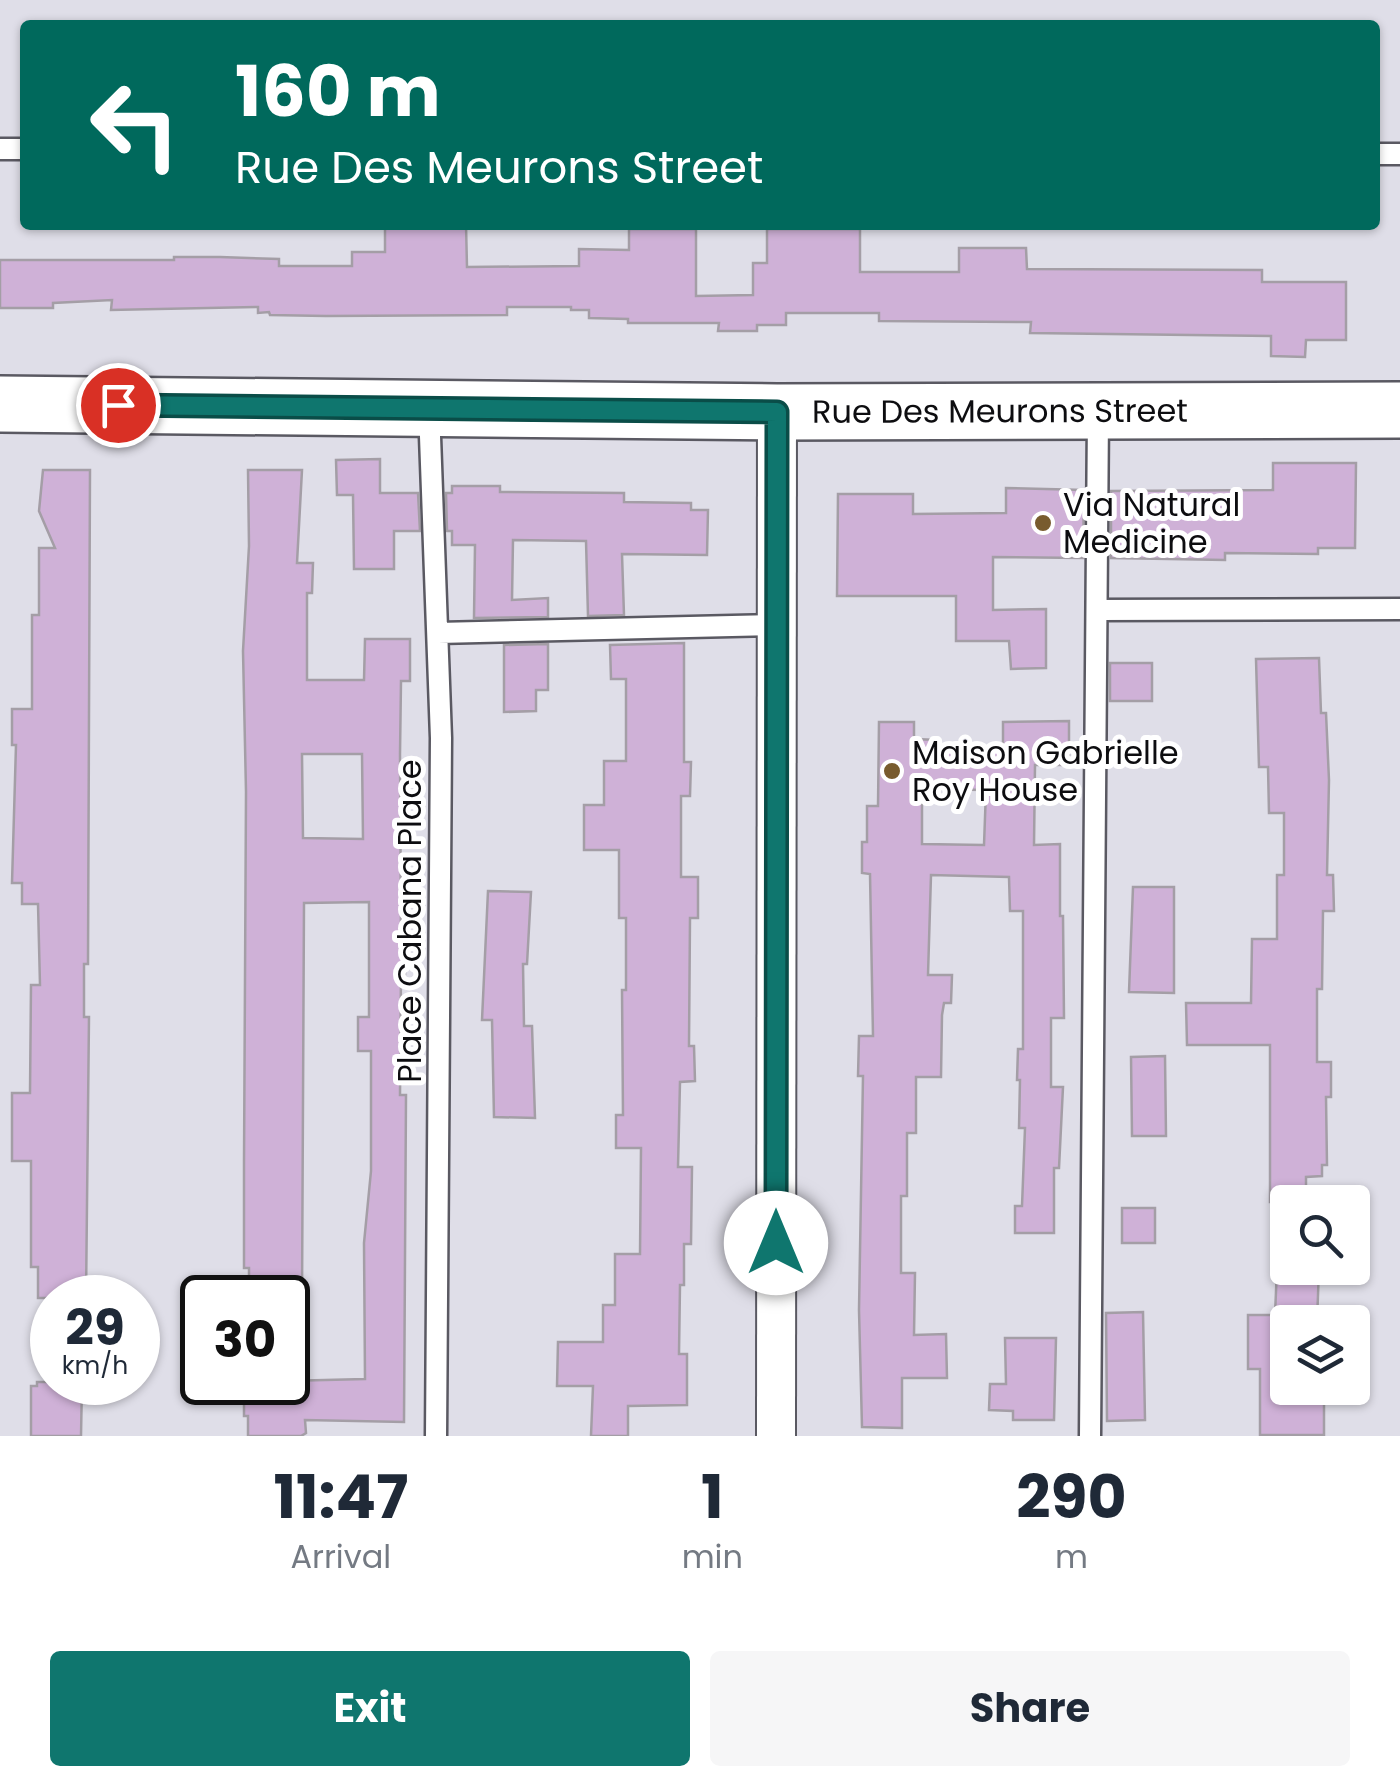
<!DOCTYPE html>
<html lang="en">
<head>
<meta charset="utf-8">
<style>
	:root { --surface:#fff; --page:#f6f6f7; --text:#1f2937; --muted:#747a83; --accent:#0f766e }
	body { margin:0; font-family:Poppins,sans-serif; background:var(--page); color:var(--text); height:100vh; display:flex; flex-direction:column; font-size:38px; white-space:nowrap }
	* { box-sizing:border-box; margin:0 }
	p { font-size:32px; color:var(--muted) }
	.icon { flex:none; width:55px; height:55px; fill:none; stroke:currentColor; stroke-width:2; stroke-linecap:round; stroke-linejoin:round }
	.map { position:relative; height:1436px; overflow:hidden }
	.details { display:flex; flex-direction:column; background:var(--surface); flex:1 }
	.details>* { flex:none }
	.guide { position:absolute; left:20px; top:20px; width:1360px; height:210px; border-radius:10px; box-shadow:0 2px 8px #0004; background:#00695c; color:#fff; overflow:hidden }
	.tools { position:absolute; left:1270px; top:1185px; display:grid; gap:20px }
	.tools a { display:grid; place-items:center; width:100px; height:100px; border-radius:10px; background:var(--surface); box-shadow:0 2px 8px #0004; font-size:50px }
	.speed { position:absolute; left:30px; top:1275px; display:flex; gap:20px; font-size:50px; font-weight:700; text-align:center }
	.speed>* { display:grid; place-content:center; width:130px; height:130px; border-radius:50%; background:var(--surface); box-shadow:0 2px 8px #0004; line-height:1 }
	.speed small { font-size:25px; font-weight:400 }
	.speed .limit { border:5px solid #111; border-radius:15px; background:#fff; color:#111 }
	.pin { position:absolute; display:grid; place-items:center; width:85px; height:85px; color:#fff; margin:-42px; border:5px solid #fff; border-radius:50%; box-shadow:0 2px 10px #0007 }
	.me { position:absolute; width:110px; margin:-55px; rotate:0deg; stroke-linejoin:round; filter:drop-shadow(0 0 8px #0008) }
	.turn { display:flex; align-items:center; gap:35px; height:210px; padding:0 50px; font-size:45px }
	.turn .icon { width:130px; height:130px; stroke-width:2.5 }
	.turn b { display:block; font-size:70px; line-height:85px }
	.eta { display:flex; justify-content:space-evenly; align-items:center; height:170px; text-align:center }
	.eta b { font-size:60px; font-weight:700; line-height:70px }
	.primary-button { display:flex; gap:20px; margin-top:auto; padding:20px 50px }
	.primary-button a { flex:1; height:115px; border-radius:10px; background:var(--accent); color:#fff; font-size:40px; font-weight:700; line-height:115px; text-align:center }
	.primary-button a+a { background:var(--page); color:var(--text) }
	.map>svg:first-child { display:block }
	.building { fill:#cfb1d7; stroke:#a49ea6; stroke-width:2.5; fill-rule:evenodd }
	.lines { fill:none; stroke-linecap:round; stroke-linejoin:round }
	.lane-casing { stroke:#5a5962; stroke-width:25 }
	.street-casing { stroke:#5a5962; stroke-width:42 }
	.secondary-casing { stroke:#5a5962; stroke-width:60 }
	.lane { stroke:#fff; stroke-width:20 }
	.street { stroke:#fff; stroke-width:38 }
	.secondary { stroke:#fff; stroke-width:55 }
	.route-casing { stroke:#0a4d48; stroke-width:25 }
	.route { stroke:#0f766e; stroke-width:18 }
	.poi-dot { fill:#785b2e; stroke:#fff; stroke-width:4 }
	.labels { text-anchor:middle; stroke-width:10; stroke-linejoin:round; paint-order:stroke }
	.street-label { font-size:32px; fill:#0d0d10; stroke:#fff }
	.poi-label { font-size:32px; fill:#0d0d10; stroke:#fff; text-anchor:start }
</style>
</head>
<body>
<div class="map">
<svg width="1400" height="1436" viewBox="0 0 1400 1436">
	<rect width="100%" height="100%" fill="#dfdee8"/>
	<path class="building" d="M385 225H466L467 267 579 266V249L629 250V229H696V296L753 295V263H767V229H860V272H959V248H1026L1027 269 1262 270V282H1346V340H1306L1305 357 1271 356V336L1030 333 1031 322 879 321V313H786V325H757V331H718L719 323H628V319L589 318V310H571V307H507V315L326 316 270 315 269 312 258 313V307L111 310 112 300 53 303V308H0V260H174V257H220L279 259V266H352V252H385Z
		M380 459V493H418L420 531H394V569H354L353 495H337L336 460Z
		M1273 463H1356L1355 548H1318V554L1225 553V560L1111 558V491L1273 490Z
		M43 470H90L88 964H84V1017H89L86 1298H38V1267H31V1161H12V1093H30L31 985H40L38 904H22V883H12L16 745H12V709H32V615H39V548H55L39 511Z
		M248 470H302L297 563H313L312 593H307V680H364L365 639H410V681H401L400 754 401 935H405V974H401L400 1095H406L404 1422 305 1420 306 1433 301 1436H248V1416H244V1382L365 1379 364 1243 371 1171V1051H358V1017H369V902L304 903 302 1298H249V1268H244V1163L246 792 243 651 249 546ZM302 754H362L363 839 303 838Z
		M452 486H500V492L624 493V502L691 503V510H708L707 555 622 554 624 615 588 616 586 541 513 540 512 600 548 598V617L474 618 475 545H452V531H447L446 493H452Z
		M1006 488 1084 490 1083 558 993 557V610L1046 609V668L1011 669 1009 641H956V596H837L838 494H913V514L1006 513Z
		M684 643V762H691L690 796H681V877H698V918H690L689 1046H694L695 1081 680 1082 678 1167H692L691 1244H684V1285H680L679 1354H687V1405L628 1406V1436H591L593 1386H557L558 1342H603V1305H615V1254H640L641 1148H616V1115H623L622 990H626V918H619V850H584V805H604V761H626V679H611L610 645Z
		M548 644V690H536V711L504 712V645Z
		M1319 658 1321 713H1326L1329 780 1327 875H1333L1334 911H1323L1322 989H1317V1062H1331V1097H1326L1327 1165H1322V1176L1306 1177V1202H1270V1045H1187L1186 1003H1251L1252 939H1277V875H1284V813H1269L1268 767H1259L1256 659Z
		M1110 663H1152V701H1110Z
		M1069 721V765H1035L1034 845 1060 844V916H1063L1064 1018H1051V1087H1063L1059 1168H1054V1233H1015V1206H1022L1025 1128H1019L1020 1080H1017L1018 1049H1023V911H1010L1009 877 931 875 928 975H952L951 1003H944L942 1015 941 1077H916V1133H907V1196H901V1273H915L914 1335 946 1334 947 1378H902V1428L862 1427 859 1310 863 1076H858L859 1036H873L870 874 862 873V842H867V806H878L879 722H914V739L938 740V748L1003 749V722ZM922 789 986 790 984 845 922 844Z
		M1133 887H1174V993L1129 992Z
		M488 891 531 892 527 964H523L524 1026H532L535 1118 494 1117 492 1020H482Z
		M1165 1056 1166 1136H1132L1131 1057Z
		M1122 1208H1155V1243H1122Z
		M1277 1268H1319L1317 1322H1288V1388H1324V1435H1260V1369H1248V1315H1275Z
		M1143 1312 1145 1420 1107 1421 1106 1313Z
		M1005 1338H1056L1054 1420H1013V1411L989 1410 990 1384H1006Z
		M37 1382H82L81 1436H31V1386H37Z"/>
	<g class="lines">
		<g class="lane-casing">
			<path id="lane" d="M0 149H25
				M1375 154H1400
				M429 409 441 738 436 1436
				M1097 610 1400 609
				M438 633 777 625
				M1090 1436 1098 413"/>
		</g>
		<g class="street-casing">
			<path id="street" d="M776 1436 777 412"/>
		</g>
		<g class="secondary-casing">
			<g id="secondary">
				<path id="s1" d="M0 404 777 412 1400 410"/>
			</g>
		</g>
		<use href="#lane" class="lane"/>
		<use href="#street" class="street"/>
		<use href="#secondary" class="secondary"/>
	</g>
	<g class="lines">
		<g class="route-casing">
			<path id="route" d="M118 405 777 412 776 1243"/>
		</g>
		<use href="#route" class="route"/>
	</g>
	<g class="poi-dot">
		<circle cx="1043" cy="523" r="10"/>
		<circle cx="892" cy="771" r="10"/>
	</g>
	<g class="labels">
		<g class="street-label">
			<text dy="11" stroke="none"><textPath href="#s1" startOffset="1000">Rue Des Meurons Street</textPath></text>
			<text transform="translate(410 921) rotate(-90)" y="11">Place Cabana Place</text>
		</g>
		<g class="poi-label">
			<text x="1063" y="516">Via Natural<tspan x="1063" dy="37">Medicine</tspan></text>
			<text x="912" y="764">Maison Gabrielle<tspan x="912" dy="37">Roy House</tspan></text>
		</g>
	</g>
</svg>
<div class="tools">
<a><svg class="icon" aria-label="search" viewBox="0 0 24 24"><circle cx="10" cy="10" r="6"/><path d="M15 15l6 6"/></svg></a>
<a><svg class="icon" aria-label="layers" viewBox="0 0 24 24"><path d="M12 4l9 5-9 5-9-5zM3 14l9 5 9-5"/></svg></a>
</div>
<div class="speed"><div>29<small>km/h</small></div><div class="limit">30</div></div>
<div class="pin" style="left:118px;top:405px;background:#d93025"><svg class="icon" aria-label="arrive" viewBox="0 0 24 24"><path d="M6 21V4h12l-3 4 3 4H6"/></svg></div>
<svg class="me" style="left:776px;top:1243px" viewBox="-20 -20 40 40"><circle r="19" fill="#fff"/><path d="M0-13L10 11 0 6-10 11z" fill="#0f766e"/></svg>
<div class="guide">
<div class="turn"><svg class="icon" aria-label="left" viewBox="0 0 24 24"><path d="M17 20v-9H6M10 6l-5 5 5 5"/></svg><div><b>160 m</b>Rue Des Meurons Street</div></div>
</div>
</div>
<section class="details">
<div class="eta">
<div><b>11:47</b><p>Arrival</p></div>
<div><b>1</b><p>min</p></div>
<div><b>290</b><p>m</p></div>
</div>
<div class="primary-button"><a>Exit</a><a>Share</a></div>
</section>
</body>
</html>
